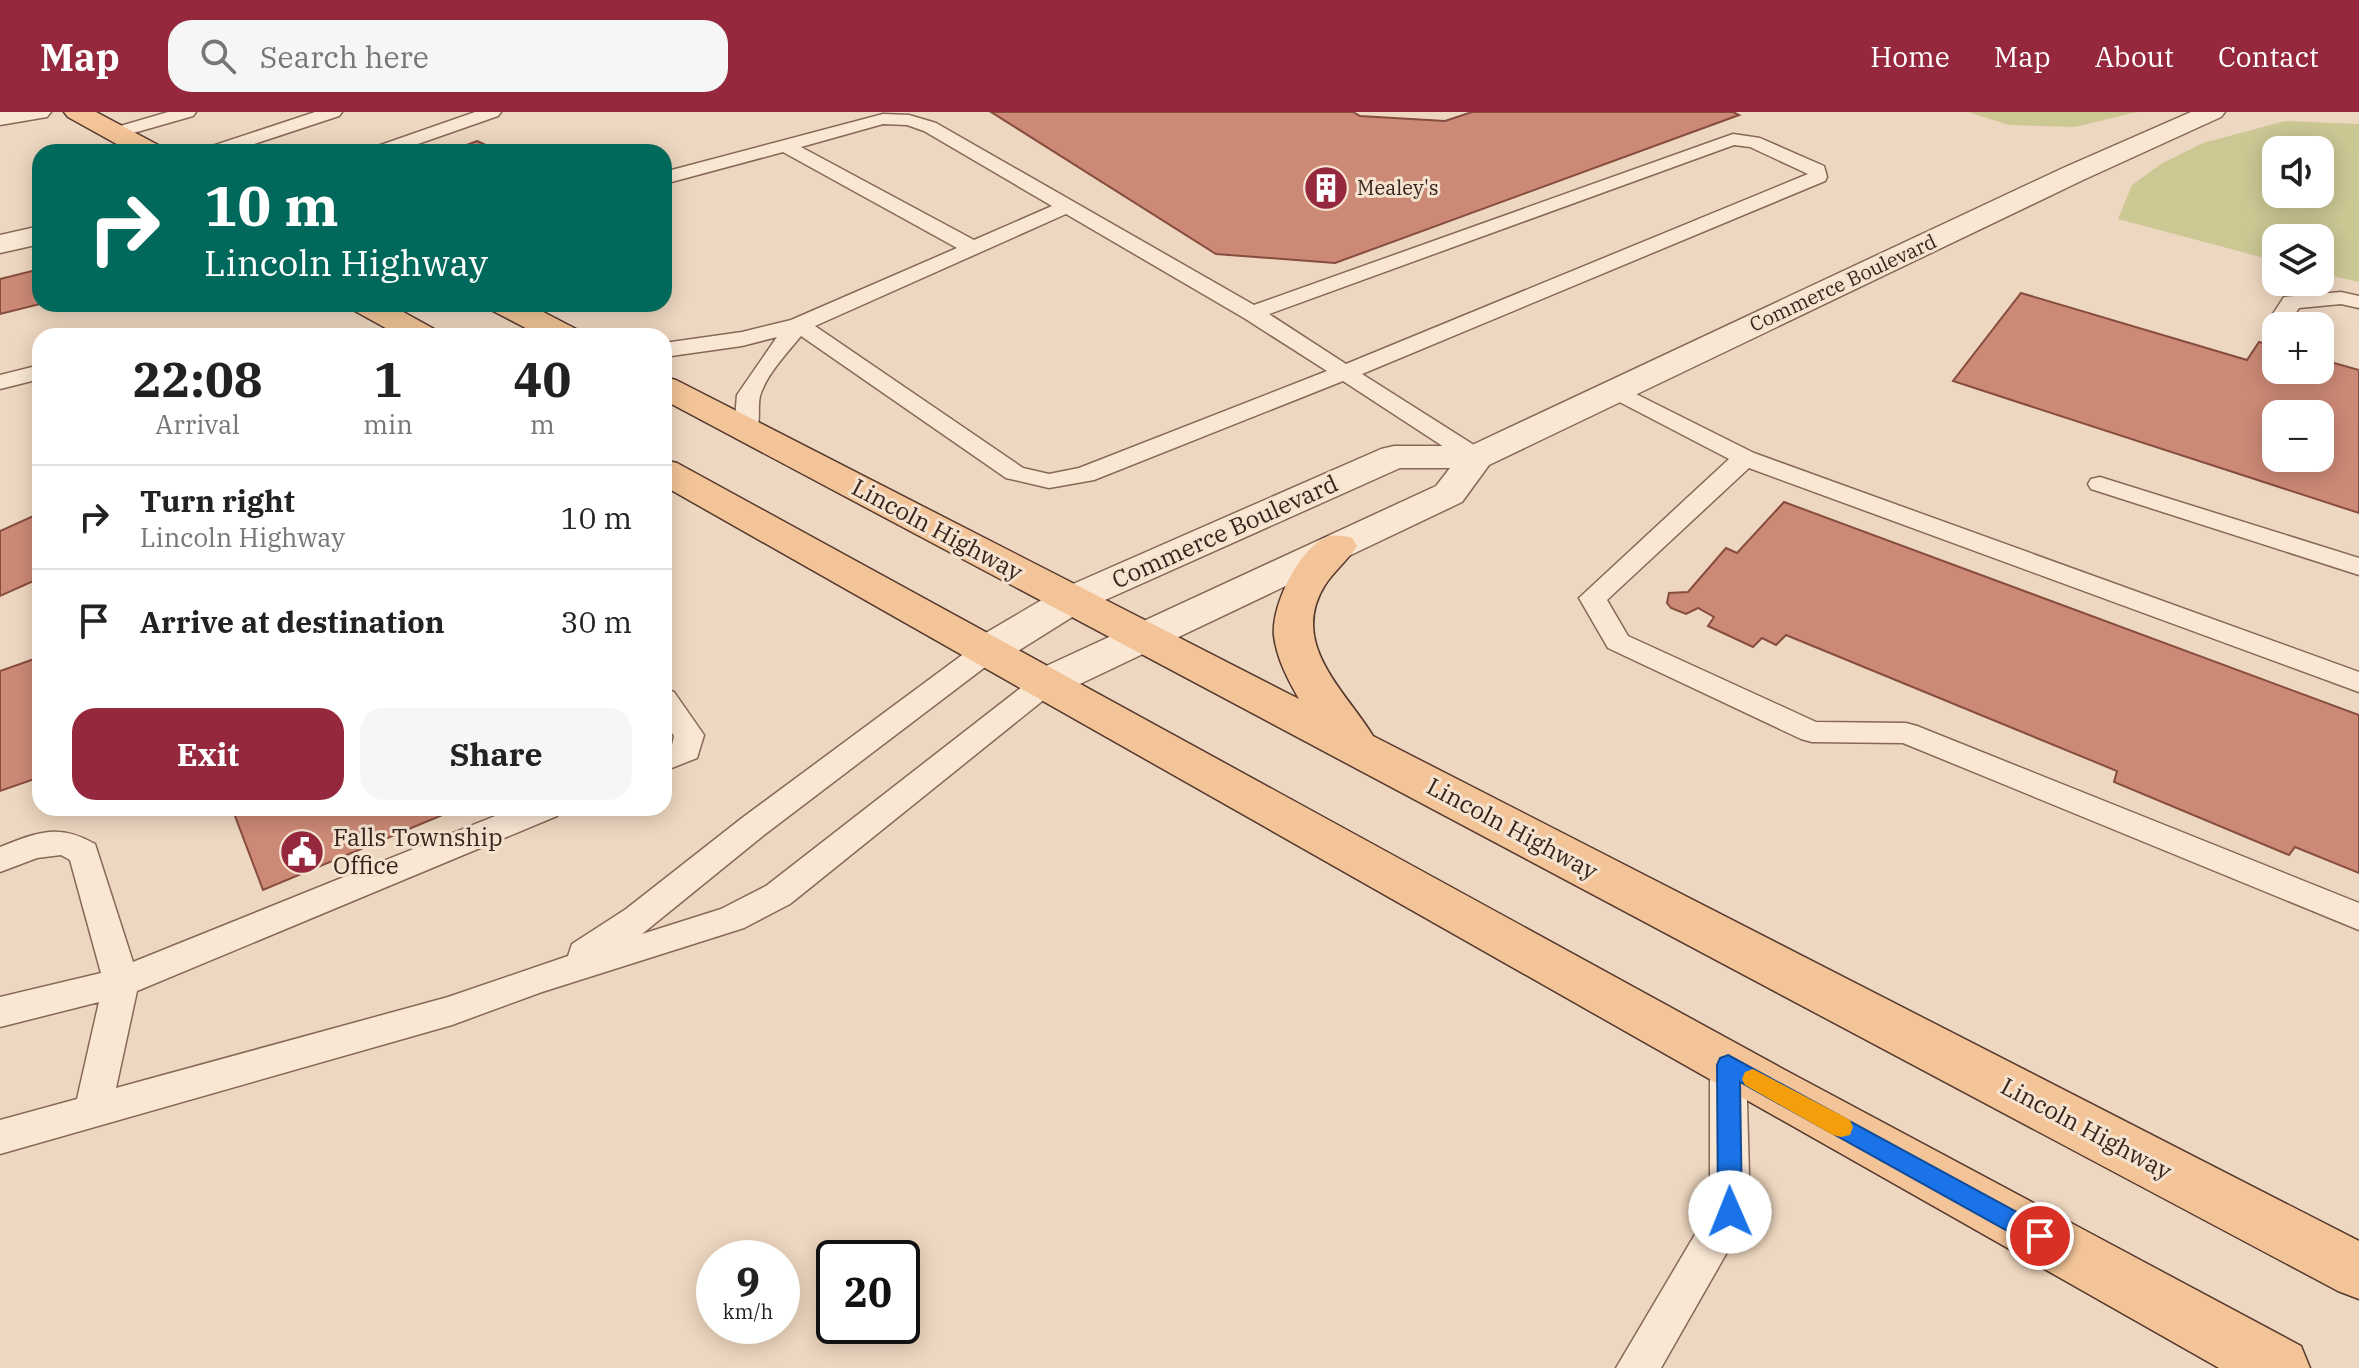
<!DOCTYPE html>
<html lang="en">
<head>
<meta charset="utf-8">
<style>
	:root { --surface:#fff; --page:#f6f6f6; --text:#222; --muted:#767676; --line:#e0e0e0; --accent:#96283e }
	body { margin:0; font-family:"IBM Plex Serif",serif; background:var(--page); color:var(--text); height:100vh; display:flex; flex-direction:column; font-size:30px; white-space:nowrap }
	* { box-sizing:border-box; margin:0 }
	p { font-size:26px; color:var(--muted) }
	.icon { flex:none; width:44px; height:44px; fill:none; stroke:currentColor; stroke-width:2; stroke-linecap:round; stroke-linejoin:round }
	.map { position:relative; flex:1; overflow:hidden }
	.drawer { position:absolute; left:32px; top:216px; width:640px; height:488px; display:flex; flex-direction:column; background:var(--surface); border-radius:24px; box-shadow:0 4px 20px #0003 }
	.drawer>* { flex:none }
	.guide { position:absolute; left:32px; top:32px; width:640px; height:168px; border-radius:24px; box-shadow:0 4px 20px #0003; background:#00695c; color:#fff; overflow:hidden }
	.fabs { position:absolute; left:2262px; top:24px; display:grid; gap:16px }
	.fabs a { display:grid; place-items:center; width:72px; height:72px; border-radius:16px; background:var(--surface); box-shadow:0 4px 20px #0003; font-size:40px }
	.speed { position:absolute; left:696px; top:1128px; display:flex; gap:16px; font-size:40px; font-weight:700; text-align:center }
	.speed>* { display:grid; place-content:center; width:104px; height:104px; border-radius:50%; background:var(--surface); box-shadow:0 4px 20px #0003; line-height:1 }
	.speed small { font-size:20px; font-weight:400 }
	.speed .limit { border:4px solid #111; border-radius:12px; background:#fff; color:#111 }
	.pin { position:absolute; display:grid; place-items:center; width:68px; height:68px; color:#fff; margin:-34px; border:4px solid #fff; border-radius:50%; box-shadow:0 2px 8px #0007 }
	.me { position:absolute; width:88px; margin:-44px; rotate:359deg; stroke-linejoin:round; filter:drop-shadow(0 0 6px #0008) }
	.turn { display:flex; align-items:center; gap:28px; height:168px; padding:0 40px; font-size:36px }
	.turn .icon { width:104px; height:104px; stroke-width:2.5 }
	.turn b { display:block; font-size:56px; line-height:68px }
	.eta { display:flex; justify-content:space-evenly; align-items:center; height:136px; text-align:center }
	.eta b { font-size:48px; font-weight:700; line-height:56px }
	.action { display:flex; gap:16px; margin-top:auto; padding:16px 40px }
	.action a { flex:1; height:92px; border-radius:24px; background:var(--accent); color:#fff; font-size:32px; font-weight:700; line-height:92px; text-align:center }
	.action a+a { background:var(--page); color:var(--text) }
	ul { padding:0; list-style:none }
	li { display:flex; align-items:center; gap:24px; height:104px; padding:0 40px; border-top:2px solid var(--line) }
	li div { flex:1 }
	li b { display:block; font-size:30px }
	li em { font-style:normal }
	header { display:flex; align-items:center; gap:48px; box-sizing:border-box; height:112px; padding:0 40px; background:var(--accent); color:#fff }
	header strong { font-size:38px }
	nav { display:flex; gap:44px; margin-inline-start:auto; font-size:28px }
	.search { width:560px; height:72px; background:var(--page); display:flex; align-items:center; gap:20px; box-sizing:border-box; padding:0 28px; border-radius:24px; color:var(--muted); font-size:30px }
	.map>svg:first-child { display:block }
	.green { fill:#ccc894; fill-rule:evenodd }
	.building { fill:#cc8976; stroke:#864d3e; stroke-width:2; fill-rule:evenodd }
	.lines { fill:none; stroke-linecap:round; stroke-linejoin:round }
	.service-casing { stroke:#876858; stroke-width:3 }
	.minor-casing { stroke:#876858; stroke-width:3 }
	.primary-casing { stroke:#55382d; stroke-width:3 }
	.service { fill:#f9e6d3; fill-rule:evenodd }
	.minor { fill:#f9e6d3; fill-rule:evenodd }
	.primary { fill:#f2c497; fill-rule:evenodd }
	.route { fill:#1a73e8; stroke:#114b97; stroke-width:2 }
	.slow { fill:#f59e0b }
	.labels { text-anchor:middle; stroke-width:6; stroke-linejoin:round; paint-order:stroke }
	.far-poi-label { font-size:20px; fill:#37241d; stroke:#f5e3d0; text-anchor:start }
	.far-street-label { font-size:20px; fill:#37241d; stroke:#f5e3d0 }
	.street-label { font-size:24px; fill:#37241d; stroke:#f5e3d0 }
	.poi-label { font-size:24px; fill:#37241d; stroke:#f5e3d0; text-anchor:start }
</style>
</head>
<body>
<header>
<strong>Map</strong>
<div class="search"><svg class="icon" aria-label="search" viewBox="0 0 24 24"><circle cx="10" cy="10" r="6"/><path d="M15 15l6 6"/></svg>Search here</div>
<nav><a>Home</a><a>Map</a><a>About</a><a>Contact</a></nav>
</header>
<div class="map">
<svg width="2359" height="1256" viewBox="0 0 2359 1256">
	<rect width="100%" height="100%" fill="#eed7c0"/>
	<path class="green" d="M1968 0H2137L2075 15 2009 13Z
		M2285 9 2359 12V170L2320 161V126H2276V149L2118 107 2132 73 2161 52 2203 31ZM2276 38H2320V82H2276Z"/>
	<path class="building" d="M991 0H1353L1360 4 1445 9 1472 0H1733L1739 3 1335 151 1216 142Z
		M477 29 501 40H448Z
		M40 157V192L0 202V167Z
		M2021 181 2247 248 2259 230 2276 235V258H2320V247L2359 258V401L1953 269ZM2276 302H2320V346H2276Z
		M1784 390 2359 603V761L2295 735 2289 743 2114 670 2117 659 1786 523 1776 533 1762 526 1753 535 1708 514 1714 505 1698 496 1686 502 1671 496 1667 491 1669 481 1688 480 1726 436 1737 441Z
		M40 401V466L0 484V419Z
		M40 545V665L0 679V559Z
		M232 696H443L445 702 263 778Z"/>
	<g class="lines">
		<g class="service-casing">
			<path id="service" d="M168 0H196L193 4 116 26 107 21 110 17Z
				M315 0H342L339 4 230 40H203L206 36Z
				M475 0H501L498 4 395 40H369L372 36Z
				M883 2 909 3 936 11 1254 193 1733 22 1760 26 1824 54 1827 65 1825 69 1362 262 1485 340 1488 345 1485 350H1467L1343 269 1094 368 1049 376 1006 366 801 224C787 241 766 263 760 284 757 297 762 311 754 323H738L734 318 737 283 777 225 742 234 664 245V231L742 220 791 208 957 136 783 40 664 72V60ZM883 12 907 13 924 19 1052 94 974 128 801 35ZM1734 33 1750 35 1808 62 1346 252 1269 202ZM1066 102 1244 206 1327 259 1079 356 1049 362 1023 356 815 214Z
				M2341 180 2359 184V196L2341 192 2299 196 2287 214H2276V221L2265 214 2284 185Z
				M40 253V267L0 277V263Z
				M1616 272 1754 341 2359 560V580L1749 356 1607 488 1628 524 1816 610 1906 611 1917 614 2359 791V818L1903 631 1812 630 1801 627 1608 536 1579 486 1729 347 1608 284 1604 279 1608 274Z
				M2100 365 2359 446V463L2091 377 2088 372 2091 367Z
				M987 530 997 532 1001 539 997 546 764 723 642 822 721 797 766 774 1036 564 1046 561 1056 564 1060 571 1056 578 790 792 744 816 542 880 452 913 0 1042V1008L77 987 99 890 0 915V885L101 861 70 748 61 743 37 746 0 760V735C38 720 59 711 95 732L133 850 515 696H562L557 704 137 879 116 976 448 885 568 844 572 832 626 797 742 706 977 532Z
				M664 577 674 580 704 623 697 646 664 659V636L672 633 674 624 664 609Z
				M1728 938 1741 942 1746 953 1750 1100 1661 1256H1616L1710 1097V953L1715 942Z"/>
		</g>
		<g class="minor-casing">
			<path id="minor" d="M0 0H51L47 5 0 13Z
				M2191 0H2225L2221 5 2083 68 1489 353 1462 390 1061 581 1046 585 1031 581 1025 571 1031 561 1436 374 1450 356H1400L1085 497 1002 549 987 553 972 549 966 539 972 529 1057 479 1381 337 1394 334H1470L2063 56Z
				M40 114V132L0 141V123Z"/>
		</g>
		<g class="primary-casing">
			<path id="primary" d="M64 0H96L160 34 164 40H131L68 5Z
				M350 192H389L434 217 439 224H400L355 199Z
				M488 192H528L576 217 581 224H541L493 199Z
				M664 265 676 268 1299 587C1288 568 1277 547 1274 524 1271 494 1299 436 1327 425 1336 422 1343 424 1352 426L1357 434C1348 448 1334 459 1325 473 1288 532 1346 579 1373 624L2359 1129V1187L2338 1179 664 288Z
				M664 348 677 351 1785 958 2301 1234 2310 1256H2219L664 374Z"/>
		</g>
		<use href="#service" class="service"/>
		<use href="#minor" class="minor"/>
		<use href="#primary" class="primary"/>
	</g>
	<path class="route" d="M1728 943 2048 1117 2052 1124 2048 1132 2040 1136 2031 1132 1740 970 1742 1100 1739 1108 1730 1111 1722 1108 1718 1100 1717 953 1720 946Z"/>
	<path class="slow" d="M1753 957 1850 1008 1853 1015 1850 1023 1841 1025 1833 1023 1745 973 1742 967 1745 960Z"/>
	<defs>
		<g id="building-disc" transform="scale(2.3)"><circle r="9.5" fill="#96283e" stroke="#f5e3d0"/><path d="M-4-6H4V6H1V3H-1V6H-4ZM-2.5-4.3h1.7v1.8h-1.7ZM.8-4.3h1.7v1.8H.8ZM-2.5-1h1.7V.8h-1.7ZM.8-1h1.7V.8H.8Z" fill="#fff"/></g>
		<g id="civic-disc" transform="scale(2.3)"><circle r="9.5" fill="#96283e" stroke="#f5e3d0"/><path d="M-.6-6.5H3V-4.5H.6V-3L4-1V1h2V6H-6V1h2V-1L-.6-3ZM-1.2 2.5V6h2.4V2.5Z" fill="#fff"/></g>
	</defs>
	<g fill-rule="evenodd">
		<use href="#building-disc" x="1326" y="76"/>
		<use href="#civic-disc" x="302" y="740"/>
	</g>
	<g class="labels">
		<g class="far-poi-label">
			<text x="1357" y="83">Mealey's</text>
		</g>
		<g class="far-street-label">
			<text transform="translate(1843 171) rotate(-25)" y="7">Commerce Boulevard</text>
		</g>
		<g class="street-label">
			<text transform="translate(937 418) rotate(28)" y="8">Lincoln Highway</text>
			<text transform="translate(1225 420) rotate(-24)" y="8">Commerce Boulevard</text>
			<text transform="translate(1512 717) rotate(28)" y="8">Lincoln Highway</text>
			<text transform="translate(2086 1017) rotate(28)" y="8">Lincoln Highway</text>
		</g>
		<g class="poi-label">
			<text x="333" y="734">Falls Township<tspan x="333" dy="28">Office</tspan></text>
		</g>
	</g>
</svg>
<div class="fabs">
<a><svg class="icon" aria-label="sound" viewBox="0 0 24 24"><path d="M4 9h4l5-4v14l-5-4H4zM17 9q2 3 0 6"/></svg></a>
<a><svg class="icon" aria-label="layers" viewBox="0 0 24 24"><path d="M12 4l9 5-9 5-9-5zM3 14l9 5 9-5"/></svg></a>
<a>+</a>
<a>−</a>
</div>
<div class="speed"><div>9<small>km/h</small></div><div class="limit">20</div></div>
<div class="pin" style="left:2040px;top:1124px;background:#d93025"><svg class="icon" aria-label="arrive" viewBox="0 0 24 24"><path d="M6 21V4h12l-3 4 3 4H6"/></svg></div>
<svg class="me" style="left:1730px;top:1100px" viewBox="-20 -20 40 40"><circle r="19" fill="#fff"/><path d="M0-13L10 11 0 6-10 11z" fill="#1a73e8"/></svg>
<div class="guide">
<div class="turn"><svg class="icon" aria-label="right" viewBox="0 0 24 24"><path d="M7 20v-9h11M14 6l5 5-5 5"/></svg><div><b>10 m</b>Lincoln Highway</div></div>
</div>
<section class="drawer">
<div class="eta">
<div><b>22:08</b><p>Arrival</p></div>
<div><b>1</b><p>min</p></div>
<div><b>40</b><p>m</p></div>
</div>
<ul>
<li><svg class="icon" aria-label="right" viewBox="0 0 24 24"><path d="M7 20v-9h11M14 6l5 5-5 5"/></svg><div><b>Turn right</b><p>Lincoln Highway</p></div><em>10 m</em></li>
<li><svg class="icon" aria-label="arrive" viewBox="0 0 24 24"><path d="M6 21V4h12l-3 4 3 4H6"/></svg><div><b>Arrive at destination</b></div><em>30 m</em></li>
</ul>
<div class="action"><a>Exit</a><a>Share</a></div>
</section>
</div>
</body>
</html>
